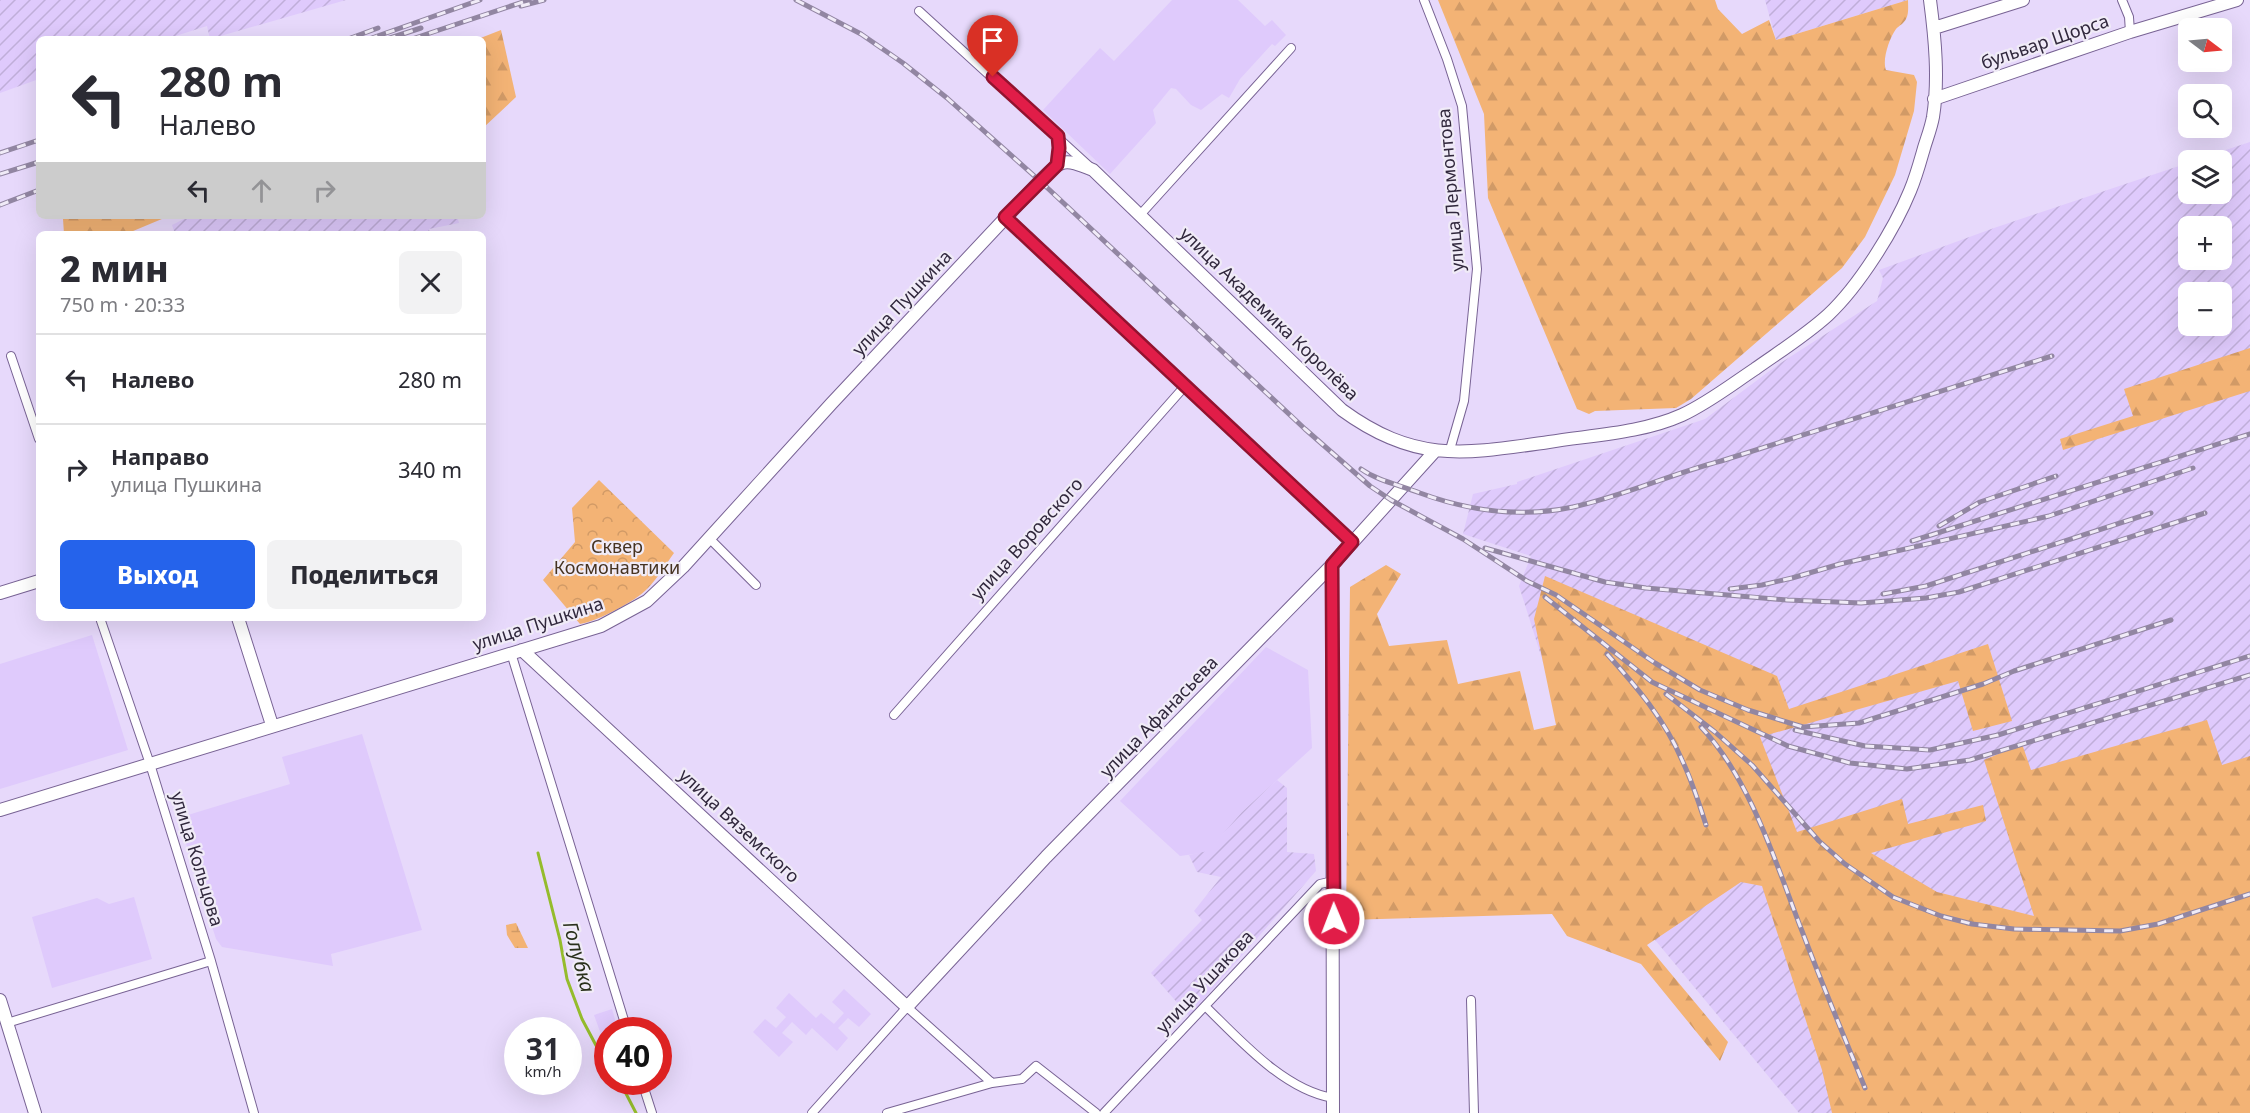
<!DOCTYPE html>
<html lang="ru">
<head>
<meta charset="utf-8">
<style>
	:root { --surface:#fff; --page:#f2f2f3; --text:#2b2b33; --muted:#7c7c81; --line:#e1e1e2; --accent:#2563eb }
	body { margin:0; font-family:"Noto Sans",sans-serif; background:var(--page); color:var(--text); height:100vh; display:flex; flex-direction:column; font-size:22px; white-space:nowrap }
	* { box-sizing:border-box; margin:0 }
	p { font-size:20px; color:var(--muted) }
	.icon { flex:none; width:33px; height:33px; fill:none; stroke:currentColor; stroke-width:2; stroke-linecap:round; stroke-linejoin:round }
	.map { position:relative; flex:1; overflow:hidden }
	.details { position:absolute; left:36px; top:231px; width:450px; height:390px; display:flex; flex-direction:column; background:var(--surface); border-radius:9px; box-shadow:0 6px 24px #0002 }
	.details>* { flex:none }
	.guide { position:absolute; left:36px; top:36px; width:450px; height:183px; border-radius:9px; box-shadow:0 6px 24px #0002; background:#fff; color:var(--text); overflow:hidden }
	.needle { width:39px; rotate:106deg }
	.controls { position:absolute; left:2178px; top:18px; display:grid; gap:12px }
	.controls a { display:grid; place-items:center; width:54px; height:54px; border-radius:9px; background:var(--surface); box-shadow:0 6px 24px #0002; font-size:30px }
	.speed { position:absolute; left:504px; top:1017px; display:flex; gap:12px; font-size:30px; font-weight:700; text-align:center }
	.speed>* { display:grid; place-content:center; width:78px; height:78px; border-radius:50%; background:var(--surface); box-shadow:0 6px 24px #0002; line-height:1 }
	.speed small { font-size:15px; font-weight:400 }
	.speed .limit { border:9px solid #d22; background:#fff; color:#111 }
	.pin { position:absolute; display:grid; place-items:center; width:51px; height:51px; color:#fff; margin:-62px -26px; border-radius:50% 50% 50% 0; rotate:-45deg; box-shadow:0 0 6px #0007 }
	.pin .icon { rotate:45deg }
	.me { position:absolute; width:66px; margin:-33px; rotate:359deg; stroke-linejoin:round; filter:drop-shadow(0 0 4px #0008) }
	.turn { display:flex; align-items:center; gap:21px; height:126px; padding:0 24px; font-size:27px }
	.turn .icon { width:78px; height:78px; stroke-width:2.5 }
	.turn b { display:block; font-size:42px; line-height:51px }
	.lanes { display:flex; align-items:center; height:57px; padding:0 24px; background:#0003; justify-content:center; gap:30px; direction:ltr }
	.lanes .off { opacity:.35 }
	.round { display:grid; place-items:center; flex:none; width:63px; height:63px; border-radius:9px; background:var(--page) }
	.head { display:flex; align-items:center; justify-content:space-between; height:102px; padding:0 24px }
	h1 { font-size:36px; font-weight:800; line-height:45px }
	.button { display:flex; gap:12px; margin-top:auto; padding:12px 24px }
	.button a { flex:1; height:69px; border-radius:9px; background:var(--accent); color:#fff; font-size:24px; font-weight:800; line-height:69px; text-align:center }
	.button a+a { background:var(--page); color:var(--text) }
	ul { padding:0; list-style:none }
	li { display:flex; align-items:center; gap:18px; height:90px; padding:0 24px; border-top:2px solid var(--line) }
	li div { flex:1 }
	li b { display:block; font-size:22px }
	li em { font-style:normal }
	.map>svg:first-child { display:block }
	.built { fill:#dfcafc }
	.industrial { fill:url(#industrial-furrows); fill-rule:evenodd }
	.forest { fill:url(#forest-firs) }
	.wetland { fill:url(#wetland-marsh) }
	.park { fill:url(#park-crowns) }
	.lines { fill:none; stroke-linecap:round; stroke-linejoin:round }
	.stream { stroke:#95bc2c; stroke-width:3 }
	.street-casing { stroke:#786394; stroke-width:10 }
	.secondary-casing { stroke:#786394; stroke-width:14 }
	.street { stroke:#fff; stroke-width:8 }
	.secondary { stroke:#fff; stroke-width:12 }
	.rail-casing { stroke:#9286a2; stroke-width:5 }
	.rail { stroke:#f0ebf7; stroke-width:3; stroke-dasharray:9; stroke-linecap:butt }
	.route-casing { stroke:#92132f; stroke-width:15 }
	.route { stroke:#e11d48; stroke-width:10 }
	.labels { text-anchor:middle; stroke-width:4.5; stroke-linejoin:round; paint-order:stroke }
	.street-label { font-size:18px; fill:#31283d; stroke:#f0ebf7 }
	.park-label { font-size:18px; fill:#463321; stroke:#f0ebf7 }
	.water-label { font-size:20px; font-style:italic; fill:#29301a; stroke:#f0ebf7 }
</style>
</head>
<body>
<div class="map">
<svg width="2250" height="1113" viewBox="0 0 2250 1113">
	<defs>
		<pattern id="industrial-furrows" width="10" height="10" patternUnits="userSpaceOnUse" patternTransform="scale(1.5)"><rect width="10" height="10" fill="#dfcafc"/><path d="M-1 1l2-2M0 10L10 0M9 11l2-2" fill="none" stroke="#c0aed9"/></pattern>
		<pattern id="forest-firs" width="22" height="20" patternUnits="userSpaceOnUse" patternTransform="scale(1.5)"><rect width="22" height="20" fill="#f3b375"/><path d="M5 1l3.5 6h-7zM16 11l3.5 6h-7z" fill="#d19a66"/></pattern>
		<pattern id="wetland-marsh" width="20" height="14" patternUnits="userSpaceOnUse" patternTransform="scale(1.5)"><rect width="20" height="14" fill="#f3b375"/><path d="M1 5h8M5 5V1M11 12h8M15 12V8" fill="none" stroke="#d19a66"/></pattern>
		<pattern id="park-crowns" width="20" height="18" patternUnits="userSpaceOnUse" patternTransform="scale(1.5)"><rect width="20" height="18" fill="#f3b375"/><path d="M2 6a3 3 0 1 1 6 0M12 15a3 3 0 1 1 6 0" fill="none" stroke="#d19a66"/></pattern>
	</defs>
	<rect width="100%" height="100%" fill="#e7d9fb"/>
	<path class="built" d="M1172 0H1238L1265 26 1272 20 1286 35 1275 46 1272 44 1240 79 1229 98 1222 94 1201 110 1191 105 1176 89 1171 88 1153 110 1156 123 1110 174 1043 110 1100 48 1114 61Z
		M92 635 128 750 0 789V664Z
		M1266 647 1308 670 1312 748 1242 812 1208 852 1180 856 1120 801Z
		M362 734 422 930 331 954 333 966 222 947 216 939 178 818 290 784 282 757Z
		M134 897 152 959 52 988 32 917 97 898 109 904Z
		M844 989 871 1014 859 1027 848 1018 838 1028 848 1038 837 1051 812 1028 806 1035 792 1022 782 1033 793 1042 779 1057 753 1032 765 1019 776 1028 786 1017 776 1008 789 993 816 1018 821 1013 834 1024 844 1013 832 1002Z
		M612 1009 618 1030H608L607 1051 594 1015Z"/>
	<path class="industrial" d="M0 0H346L210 39 207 26 166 39H39V79L0 93Z
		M1765 0H1908L1776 40Z
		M2250 142V1113H1799L1616 893 1519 586 1531 556 1463 534 1473 494 1517 484V482L1705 419 1779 364 1877 301 1883 278 1879 270 1994 228 2188 163V194H2222V160H2195ZM2188 226H2222V260H2188ZM2188 292H2222V326H2188Z
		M190 216H457L459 223 429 229 430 234H175L172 225Z
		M1277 780 1287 788V852L1314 854 1316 871 1189 1016 1151 973 1202 920 1194 911 1221 877 1197 872 1189 855 1208 851 1242 812Z"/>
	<path class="forest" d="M1438 0H1715L1718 9 1742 34 1769 20 1776 40 1908 0C1908 6 1909 14 1906 19 1904 23 1899 26 1896 29 1889 39 1882 60 1886 70L1914 75 1917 82 1914 111 1895 175 1865 237 1842 268 1691 399 1676 408 1595 411 1589 414 1577 409 1488 198 1484 114Z
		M501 30 516 97 483 128V39H478Z
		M69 216H169L126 234H64L63 219Z
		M2250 348V391L2063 450 2060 439 2133 416 2124 389Z
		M1386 565 1401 574 1377 614 1389 646 1447 640 1458 684 1520 671 1534 730 1556 725 1534 619 1545 576 1777 676 1789 709 1988 644 2012 721 1973 731 1958 681 1760 737 1797 832 1902 799 1908 824 1983 805 1986 821 1871 853 1937 892 2034 916 1984 760 2022 744 2031 770 2207 720 2222 765 2250 756V1113H1832L1822 1070 1762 886 1741 882 1647 945 1728 1042 1720 1061 1641 964 1567 936 1552 914 1346 920 1350 587Z"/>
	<path class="wetland" d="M516 923 528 948H515L507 935 506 925Z"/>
	<path class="park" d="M599 480 674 553C666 564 658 578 648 588 636 601 598 621 580 624L543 580 575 542 572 508Z"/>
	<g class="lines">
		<path class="stream" d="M538 853 560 940 567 979 582 1019 599 1051 605 1055 608 1063
			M620 1082 636 1113"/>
		<g class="street-casing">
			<path id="street" d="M1424 0 1447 59 1462 106 1477 269 1464 401 1449 453
				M2122 0 2129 17 2130 32
				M919 11 1090 167
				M1057 165 1059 148 1058 136
				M1140 215 1291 48
				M1005 217 1352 542
				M11 356 39 439
				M710 539 756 585
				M100 618 150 764 211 961 254 1113
				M511 653 627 1030
				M894 715 1185 386
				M1471 1000 1474 1113
				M1205 1006C1240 1040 1284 1090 1333 1098
				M7 1023 211 961
				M642 1082 652 1113
				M992 1083 1022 1079 1036 1066 1096 1113
				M812 1113 907 1007 992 1083 887 1113
				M1104 1113 1320 884 1333 881"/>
		</g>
		<g class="secondary-casing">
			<path id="secondary" d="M1934 28 2023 0
				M1934 99 2130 32 2237 0
				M1332 565 1333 1113
				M0 593 39 581
				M238 618 272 725
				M522 650 907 1007 1046 857 1332 565 1435 451
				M0 810 601 626 647 601 683 567 831 404 1040 181C1062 159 1063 158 1093 170L1342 410C1416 464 1465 454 1549 442 1593 435 1642 433 1682 415 1708 403 1731 385 1755 369 1779 352 1806 335 1828 315 1859 286 1894 230 1910 191 1916 177 1920 162 1924 148 1927 138 1931 128 1933 117 1939 79 1935 38 1930 0
				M0 1000 35 1113"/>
		</g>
		<use href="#street" class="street"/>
		<use href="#secondary" class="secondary"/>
		<g class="rail-casing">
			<path id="rail" d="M796 0 861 34 903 63 947 98 1040 181 1305 429 1370 486 1391 500 1463 539 1527 581 1556 595 1655 663 1700 690 1748 710 1803 727 1859 723 1983 684 2014 671 2171 620
				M521 6 544 0
				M348 39 378 28
				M369 39 480 0
				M387 39 421 28
				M412 39 529 0
				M0 153 39 140
				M0 174 39 162
				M0 205 39 190
				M1361 469C1378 481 1400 485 1420 493 1469 511 1521 518 1573 507 1623 496 1671 474 1721 461L2052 356
				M1939 526 1980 502 2056 476
				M1912 541 2250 434
				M1485 548 1605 582 1646 588 1787 600 1861 603 1926 598 1959 592 2205 513
				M1730 589 1762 585 1792 578 1840 564 2049 516 2193 468
				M1883 594 1926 586 2151 513
				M1545 597 1652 682 1788 746 1850 763 1907 769 1970 760 2250 675
				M1607 654C1636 686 1665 720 1682 760 1692 781 1699 803 1706 825
				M1666 694 1715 732 1752 765 1819 841 1845 864 1893 897 1941 916 1972 924 2014 929 2120 931 2158 924 2250 894
				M1701 727C1751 780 1776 864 1802 931 1822 984 1844 1036 1865 1088
				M1795 730 1865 746 1930 750 1998 735 2250 656"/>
		</g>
		<use href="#rail" class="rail"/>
	</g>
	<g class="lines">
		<g class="route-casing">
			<path id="route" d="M993 77 1058 136 1059 148 1057 165 1005 217 1352 542 1332 565 1334 919"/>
		</g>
		<use href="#route" class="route"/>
	</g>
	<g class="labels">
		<g class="street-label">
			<text transform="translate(2045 42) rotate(-19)" y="6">бульвар Щорса</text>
			<text transform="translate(1451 190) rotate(-95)" y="6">улица Лермонтова</text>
			<text transform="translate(902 303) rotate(-47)" y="6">улица Пушкина</text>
			<text transform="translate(1269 314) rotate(44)" y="6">улица Академика Королёва</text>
			<text transform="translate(1027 539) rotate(-48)" y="6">улица Воровского</text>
			<text transform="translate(538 624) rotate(-18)" y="6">улица Пушкина</text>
			<text transform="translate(1159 717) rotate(-46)" y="6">улица Афанасьева</text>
			<text transform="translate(739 826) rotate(43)" y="6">улица Вяземского</text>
			<text transform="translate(197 859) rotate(73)" y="6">улица Кольцова</text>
			<text transform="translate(1205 982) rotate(-47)" y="6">улица Ушакова</text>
		</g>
		<g class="park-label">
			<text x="617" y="553">Сквер<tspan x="617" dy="21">Космонавтики</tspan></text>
		</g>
		<g class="water-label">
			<text transform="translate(579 957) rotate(75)" y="7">Голубка</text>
		</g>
	</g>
</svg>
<div class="controls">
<a><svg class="needle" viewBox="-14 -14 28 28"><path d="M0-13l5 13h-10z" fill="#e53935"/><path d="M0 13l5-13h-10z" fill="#7c7c81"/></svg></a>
<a><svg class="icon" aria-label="search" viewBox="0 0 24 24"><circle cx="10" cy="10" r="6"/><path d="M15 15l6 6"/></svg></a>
<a><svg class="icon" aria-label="layers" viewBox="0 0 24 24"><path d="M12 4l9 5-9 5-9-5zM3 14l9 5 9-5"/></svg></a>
<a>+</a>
<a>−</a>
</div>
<div class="speed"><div>31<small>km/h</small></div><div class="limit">40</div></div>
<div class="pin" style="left:993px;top:77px;background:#d93025"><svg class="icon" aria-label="arrive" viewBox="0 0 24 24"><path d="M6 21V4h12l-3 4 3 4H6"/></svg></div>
<svg class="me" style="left:1334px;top:919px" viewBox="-20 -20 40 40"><circle r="17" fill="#e11d48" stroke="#fff" stroke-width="3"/><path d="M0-11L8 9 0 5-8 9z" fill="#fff"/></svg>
<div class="guide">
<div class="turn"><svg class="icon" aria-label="left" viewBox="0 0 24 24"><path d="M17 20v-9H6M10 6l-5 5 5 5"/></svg><div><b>280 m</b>Налево</div></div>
<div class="lanes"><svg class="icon" aria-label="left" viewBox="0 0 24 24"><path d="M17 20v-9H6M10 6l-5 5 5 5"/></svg><svg class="icon off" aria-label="ahead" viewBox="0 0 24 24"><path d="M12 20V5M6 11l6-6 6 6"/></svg><svg class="icon off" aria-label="right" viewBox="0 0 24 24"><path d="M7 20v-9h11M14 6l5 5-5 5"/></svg></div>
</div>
<section class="details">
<div class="head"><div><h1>2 мин</h1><p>750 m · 20:33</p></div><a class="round"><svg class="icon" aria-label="close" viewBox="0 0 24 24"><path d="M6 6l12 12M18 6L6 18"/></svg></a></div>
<ul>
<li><svg class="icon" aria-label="left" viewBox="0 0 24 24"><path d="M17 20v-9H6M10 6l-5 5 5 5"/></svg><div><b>Налево</b></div><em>280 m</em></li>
<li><svg class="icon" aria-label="right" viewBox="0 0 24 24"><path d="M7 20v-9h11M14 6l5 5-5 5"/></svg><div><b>Направо</b><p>улица Пушкина</p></div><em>340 m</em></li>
</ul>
<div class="button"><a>Выход</a><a>Поделиться</a></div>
</section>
</div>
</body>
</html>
